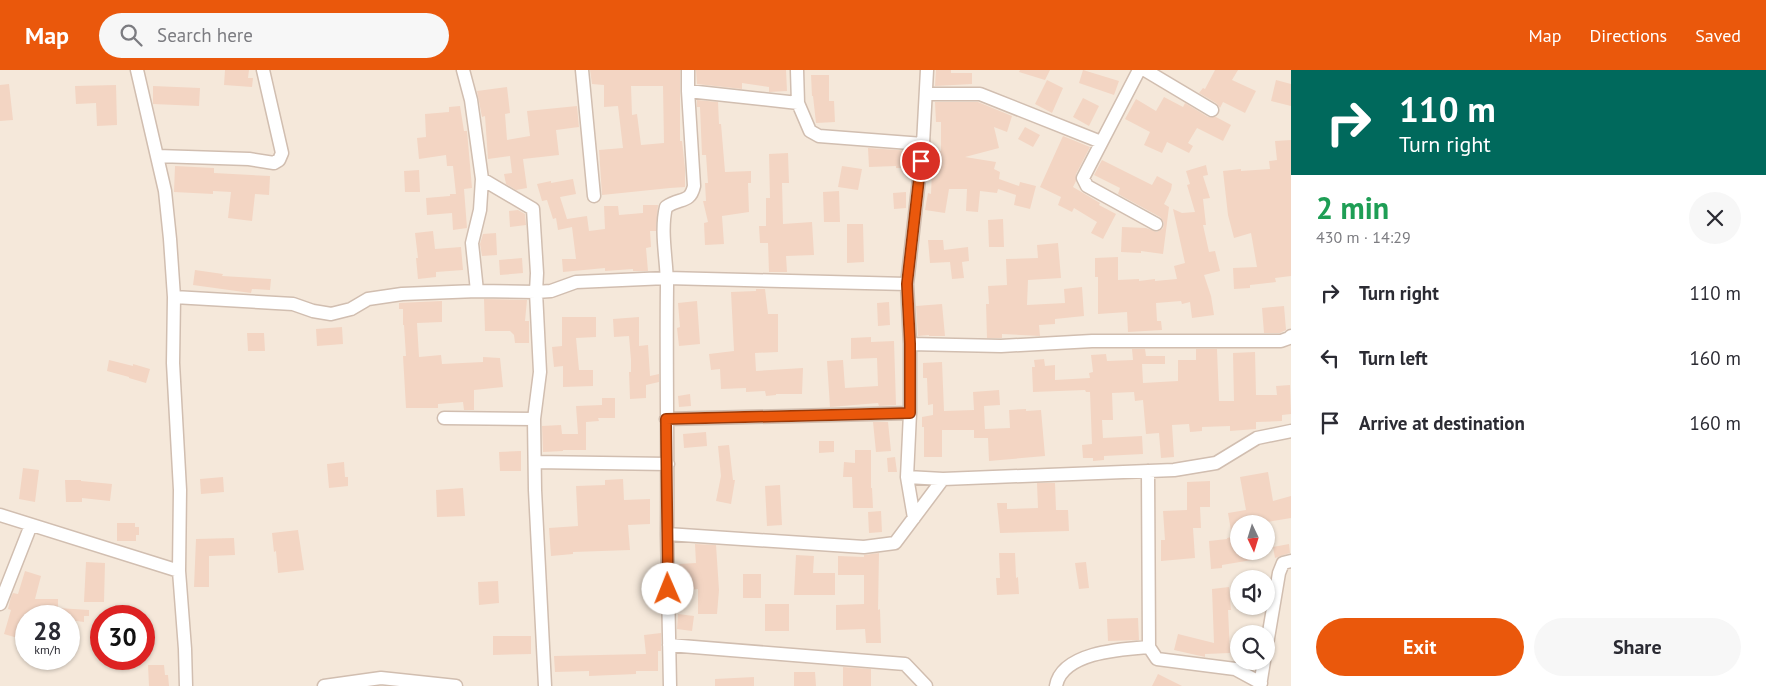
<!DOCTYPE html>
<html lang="en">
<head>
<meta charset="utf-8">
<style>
	:root { --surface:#fff; --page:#f7f7f7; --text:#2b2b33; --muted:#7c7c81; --accent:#ea580c }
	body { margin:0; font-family:"PT Sans",sans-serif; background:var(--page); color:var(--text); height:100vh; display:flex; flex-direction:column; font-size:19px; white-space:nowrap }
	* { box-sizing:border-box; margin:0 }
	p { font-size:16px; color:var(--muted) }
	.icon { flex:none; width:28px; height:28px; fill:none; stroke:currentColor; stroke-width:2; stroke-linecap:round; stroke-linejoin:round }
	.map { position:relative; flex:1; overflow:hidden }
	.panel { display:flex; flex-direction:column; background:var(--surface); width:475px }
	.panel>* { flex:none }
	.banner { background:#00695c; color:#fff; overflow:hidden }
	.needle { width:32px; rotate:176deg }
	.buttons { position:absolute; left:1230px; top:445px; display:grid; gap:10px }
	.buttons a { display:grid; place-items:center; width:45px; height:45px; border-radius:50%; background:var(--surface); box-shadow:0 1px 4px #0004; font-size:25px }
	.speed { position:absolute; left:15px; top:535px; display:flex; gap:10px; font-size:25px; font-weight:700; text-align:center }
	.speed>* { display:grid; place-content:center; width:65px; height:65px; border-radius:50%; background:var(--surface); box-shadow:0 1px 4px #0004; line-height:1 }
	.speed small { font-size:12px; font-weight:400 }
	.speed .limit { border:8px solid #d22; background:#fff; color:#111 }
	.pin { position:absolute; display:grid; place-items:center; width:42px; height:42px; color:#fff; margin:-21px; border:2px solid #fff; border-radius:50%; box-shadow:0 1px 5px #0007 }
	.me { position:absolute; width:55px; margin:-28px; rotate:359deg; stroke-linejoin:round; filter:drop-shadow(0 0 4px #0008) }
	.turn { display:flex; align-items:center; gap:18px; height:105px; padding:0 25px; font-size:22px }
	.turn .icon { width:65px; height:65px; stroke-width:2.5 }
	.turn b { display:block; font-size:35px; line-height:42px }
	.round { display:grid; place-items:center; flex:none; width:52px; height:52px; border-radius:26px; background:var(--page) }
	.headline { display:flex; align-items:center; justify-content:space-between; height:85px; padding:0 25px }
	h1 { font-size:30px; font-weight:600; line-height:38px; color:#1e9e55 }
	.button { display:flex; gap:10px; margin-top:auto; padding:10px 25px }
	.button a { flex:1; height:58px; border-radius:30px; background:var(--accent); color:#fff; font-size:20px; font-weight:600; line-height:58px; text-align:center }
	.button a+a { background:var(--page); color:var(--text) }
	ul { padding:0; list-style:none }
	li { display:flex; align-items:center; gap:15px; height:65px; padding:0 25px }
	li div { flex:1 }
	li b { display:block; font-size:19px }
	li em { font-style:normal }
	header { display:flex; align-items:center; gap:30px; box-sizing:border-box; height:70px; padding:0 25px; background:var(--accent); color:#fff }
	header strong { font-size:24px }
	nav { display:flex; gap:28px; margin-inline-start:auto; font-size:18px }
	.search { width:350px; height:45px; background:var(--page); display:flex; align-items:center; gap:12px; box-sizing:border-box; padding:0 18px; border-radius:28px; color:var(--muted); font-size:19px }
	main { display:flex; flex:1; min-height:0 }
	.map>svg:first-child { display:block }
	.residential { fill:#f5e8da; fill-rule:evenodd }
	.building { fill:#f3d5c3; fill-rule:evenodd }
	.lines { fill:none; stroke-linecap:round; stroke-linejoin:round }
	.minor-casing { stroke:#d1beb0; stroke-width:15 }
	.minor { stroke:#fff; stroke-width:12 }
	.route-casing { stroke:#983908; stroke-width:12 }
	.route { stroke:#ea580c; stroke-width:9 }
</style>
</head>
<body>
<header>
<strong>Map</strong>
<div class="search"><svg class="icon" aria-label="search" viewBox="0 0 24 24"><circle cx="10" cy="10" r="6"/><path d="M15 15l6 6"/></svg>Search here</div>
<nav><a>Map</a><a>Directions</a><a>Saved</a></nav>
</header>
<main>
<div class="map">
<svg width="1291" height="616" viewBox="0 0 1291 616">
	<rect width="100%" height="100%" fill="#fdf6ec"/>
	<path class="residential" d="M0 0H1291V616H0ZM1239 454H1266V481H1239ZM1239 509H1266V536H1239ZM26 546H69V589H26ZM101 546H144V589H101ZM1239 564H1266V591H1239Z"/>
	<path class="building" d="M225 0H249L248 8H253L252 17 224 15Z
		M590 0H680V71H682L685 98V117L670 118 602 125 599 80 623 78 618 36 604 37V15L592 14ZM631 16H663L664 73 641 75 637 44 632 45Z
		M696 0H786L787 21 769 22V17L742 13V19L697 14Z
		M936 0H951V3H972V14L935 16Z
		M1020 0H1050L1045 10 1019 2Z
		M1083 0 1119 11 1114 25 1079 13Z
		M1215 0H1238L1232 10 1256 21 1245 43 1223 32 1220 38 1216 33 1199 23 1203 18 1205 19Z
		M811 5H829V31H834L835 52 816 53 813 26H812Z
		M1047 10 1063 18 1052 43 1035 34Z
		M1276 10 1291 14V36L1271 31Z
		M9 14 13 50 0 51V15Z
		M116 15 117 55 97 56 96 33 76 34 75 16Z
		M153 16 200 18 199 36 153 34Z
		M507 17 510 43 505 44 507 70 530 66 527 41 577 36 579 57 556 60 559 85 523 89 527 118 516 120 506 114 504 104 512 103 510 86 488 89 485 46 482 47 477 21Z
		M1164 27 1183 37 1185 33 1208 47H1216L1231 55 1223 71 1197 58 1188 73 1193 76 1189 83 1167 72 1162 83 1144 75 1150 62 1125 49 1136 29 1156 41Z
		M1083 28 1099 36 1089 56 1073 47Z
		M697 30 718 32 719 54H721L725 102 751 101V113H748L749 142 722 146 724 174 705 175 704 153 708 152 703 131H706L705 113H708L706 85H702L700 37H697Z
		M935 32H978L1012 46 1007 62 994 57 999 78 965 87 996 92 994 99 1000 102 999 109 1019 116 1020 112 1036 116 1030 139 1014 135 1016 125 998 119 997 123 980 121 978 142 966 141 967 119H949L945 143 925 140 928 123 931 124 932 100H936V80L941 81V52H936Z
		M460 36 464 61H467L472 118 464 119 467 158 453 160 452 143 427 145 426 128 450 126V124H456L453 96H447L446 85 419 89 417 68 426 67 425 44 449 42V37Z
		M1025 57 1040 65 1033 77 1018 69Z
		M1063 66 1090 77 1076 104V111L1073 117 1100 133 1099 135 1116 144 1103 169 1091 163 1097 152 1074 138 1072 142 1058 135 1061 127 1040 117Z
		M1291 70V206L1275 208 1276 212 1250 215V218L1234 219 1233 198 1257 197 1251 163 1234 168 1228 145 1223 101 1241 99V101L1270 99 1269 91 1277 90 1275 71Z
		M868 78 912 81V98H896V96L869 97Z
		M788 83 789 113H782L783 154 812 152 814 185 786 186 787 202H769L768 173H760L759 156H766V128H770L769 84Z
		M1102 90 1152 115 1157 106 1172 114 1171 120 1164 134 1169 137 1163 184 1141 181V183L1121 182 1122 157 1146 158 1157 162 1163 158 1164 153 1160 147 1118 124 1120 118 1094 105Z
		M1206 95 1208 105 1203 106 1210 128 1203 129 1206 155H1203L1209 182 1215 181 1220 201 1204 205 1211 226 1214 245 1192 248 1190 232 1182 234 1181 231 1156 233 1157 251H1161L1162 260 1128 262 1127 242 1098 244V207H1095V188L1118 187V210L1139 209V211L1155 209V211L1177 209 1174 196 1185 193 1173 139 1182 143 1195 142 1187 115 1190 114 1186 101Z
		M175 96 214 98V103L270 106 269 125 255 124 252 151 228 148 231 122 213 121V124L174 122Z
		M842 96 862 99 858 120 838 117Z
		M419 100 420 122H405L404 101Z
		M573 109 576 124 560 127 567 149 587 146 589 161 605 159 604 136H618L619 145 643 143V135H658L656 161H650L651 177 646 178 648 201H633V199L605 201V198L563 202 562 189H576L572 157 558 160 556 148 553 149 547 130 542 131 537 114 551 111V113Z
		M839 121 840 152H824L823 122Z
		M906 122V138L894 139 893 123Z
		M518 140 525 144 526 155 510 157 509 141Z
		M1003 149 1004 177H989L988 150Z
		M847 154H863L864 192 847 193Z
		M433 161 435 179 461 177 463 200 436 202V207L418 209 416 188H418L415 163Z
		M496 163 497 185 482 186 480 174 483 164Z
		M928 170H943L944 180 968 177 969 191 962 192 964 208 952 209 950 192 930 193Z
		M1058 173 1061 208 1028 210 1027 235 1065 233 1064 219 1082 217 1084 246 1055 249V254L1039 255 1040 266 1002 264V268H987L986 234H989L988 216 1007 215 1006 189 1038 188 1037 175Z
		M522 188 523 203 500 205 499 190Z
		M195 200 223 204 222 206 271 209 270 220 252 219 251 223 193 215Z
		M756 219H765L768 244H778V282L755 283 756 301 803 298 802 324H776V325L766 326 765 321 746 322V318L721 319 720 299 711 300 709 284 734 281 731 222 756 221Z
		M484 229 527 230 525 251H529V273H515L514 265 510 261H485Z
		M442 231V252L417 253 419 287 441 285 442 294 483 292V287L500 288 503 317 474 320V340H464L463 332 438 334V338H406L403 286H406L404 255H403V239H399V233Z
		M697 231 700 274 679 276 677 258 680 257 678 233Z
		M889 232 890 255 878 256 877 233Z
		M942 234 945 266H929V265L918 266 916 236Z
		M1284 236 1286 260 1280 263H1264L1262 238Z
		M562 247H596V267L576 268 579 300H593V316L563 317V296L554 297 552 277 562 276Z
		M639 247V276L648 275 650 306 659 304V312L646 315V328L630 329 629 302H631V290L629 266 614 267 613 249Z
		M342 257 343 274 317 276 316 259Z
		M247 263H264L265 281H248Z
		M871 267V272L894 271 896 335 879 336 878 333 830 337 827 291 843 290 845 318 878 316 877 288 851 289V268Z
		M1132 279H1145L1146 286H1165V294H1142L1143 313 1178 311V290H1196V279H1217L1219 331H1234L1233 283 1255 282 1256 325H1277L1276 316 1290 315 1291 344 1282 345V351L1256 352V359L1230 361V356L1202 357V361L1190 362 1189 354 1172 355 1174 387 1161 388 1159 363 1146 364 1143 330 1135 331 1134 322 1112 323 1113 350H1102L1103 368 1142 366 1143 384 1104 386V390L1093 391V388H1083L1082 375 1092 374 1090 322H1086L1085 320 1033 322 1032 297H1035L1034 290 1044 289 1045 296 1055 295V310L1090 308 1089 303 1093 302 1091 285 1106 284 1107 291 1133 290Z
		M109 290 133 296V294L150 299 146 313 129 308V307L107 301Z
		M942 292 944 341 974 340 973 322 999 320 1000 335 984 336 985 359 1010 358 1009 340 1026 339V341L1041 340 1045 386 989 391 988 368H974V360H942V387H924V357H922V347L933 345V334L928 335 927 308H923V293Z
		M690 324 691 336 679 337 678 326Z
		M602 328H615V348H598L599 351 586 352V380H563V381L543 382 542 356 561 355 562 364H578L576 336 602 335Z
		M873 352H888L891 381 876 382Z
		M706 362 707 376 684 378 683 364Z
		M819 371H834V382L819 383Z
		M729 375 733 410H735L731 434 716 431 721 406 718 376Z
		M855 380H871V418H872L873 438H853L852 407H843L844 392 855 393Z
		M521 381V401H500L499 382Z
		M895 387 897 402H888L887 388Z
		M344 392 345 407H348V416L329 418 327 394Z
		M23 398 39 400 35 432 19 429Z
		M1268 402 1273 431 1291 426V448L1256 454H1239V481H1250L1252 490 1222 495V498L1211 499 1209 471 1227 469V468L1232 467 1228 443 1246 440 1240 407Z
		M223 407 224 422 201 424 200 409Z
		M623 409 624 430 650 429V454L628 455 630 480 573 482V484L551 486 549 458 578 456 576 416 605 415V410Z
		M65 410H81V411L112 414 110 431 82 428V432H66Z
		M1210 411V437H1200L1201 458H1193L1195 488 1161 491V470H1165L1163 441 1187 440V412Z
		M1037 413H1055L1056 440H1068L1069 461 1000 463 997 433H1007V439L1038 438Z
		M780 415 782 455 767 456 765 416Z
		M463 418 465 446 437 447 436 420Z
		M881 441 882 462 869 463 868 442Z
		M117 453H135V457H139V465H136V471H117Z
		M298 460 304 500 278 503 276 481 274 482 272 463Z
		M234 468 235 485 209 486V517H194L196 469Z
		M695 474 716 475 719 520 717 544H698V519L681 521 679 494 696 493Z
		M1289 474 1290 483 1275 488 1273 477Z
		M879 483 878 540 880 539 881 573H866L865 559 836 560V535L864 534V505H838V486L864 487V485Z
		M999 483H1015L1016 508 1018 507 1019 524 997 525 996 508H1000Z
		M796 485 814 486 813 503H835V525H794Z
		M86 492 105 493 104 532H84Z
		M1086 492 1089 518 1079 519 1075 493Z
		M25 501 41 506 35 529H58V538L89 540V546H84V552L69 550V546H26L21 569 4 564 11 540 8 539 11 527 13 523 18 524Z
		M743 504H761V528H743Z
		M498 511 499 533 479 535 478 512Z
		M1229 517 1231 540H1228L1230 583 1205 584V587L1174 580 1178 564 1214 573 1212 519Z
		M765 534H789V561H765Z
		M678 544 694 546 692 561 677 559Z
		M1138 548 1139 570 1108 571 1107 549Z
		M661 563V581H658V601H636V604L589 606V601L555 602 554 586 646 584 644 565Z
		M493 566H531V584L493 585Z
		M148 595H164L165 605H168L169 616H149Z
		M843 597 871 599V616H843Z
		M794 602H815L816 616H794Z
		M1158 604 1182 616H1152Z
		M754 607V616H715V609Z"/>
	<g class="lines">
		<g class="minor-casing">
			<path id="minor" d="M137 0 165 121 170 169 174 227 173 293 180 420 179 501 185 579 186 616
				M463 0 471 30 482 109 480 140 472 173 477 221
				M582 0 594 126
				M797 0 798 33
				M1139 0 1083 108 1087 116 1156 154
				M1145 0 1212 40
				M688 21 798 33 810 61 819 66 923 74
				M927 24H980L1101 72
				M157 86 249 89 274 93 279 90 282 83 263 0
				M482 109 533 139 537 203 536 222 540 302 534 349 535 420 545 616
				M174 227 293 234 313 241 331 244 351 239 368 229 402 224 477 221 536 222 551 221 576 212 667 208 907 214
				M910 274 1001 276 1092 271H1281L1289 268 1291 266
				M444 348 534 349
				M666 349 910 343
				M535 392 668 394
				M1148 401 1149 577 1157 589 1235 599 1261 613
				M907 407 943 409
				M0 445 179 501
				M914 448 907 407 910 343V274L907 214 923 74 927 0
				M667 464C668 382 666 299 667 216 667 190 660 162 666 137 680 127 690 134 694 116L688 21V0
				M0 534 31 455
				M669 575 905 594 926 616
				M1266 580 1279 503 1283 493 1291 491
				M324 616 381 608 456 616
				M670 616 667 464 864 477 895 473 943 409 1174 400 1216 393 1257 368 1291 361
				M1056 616C1062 582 1122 579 1149 577
				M1260 616 1264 591"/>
		</g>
		<use href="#minor" class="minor"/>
	</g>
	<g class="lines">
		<g class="route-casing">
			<path id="route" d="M668 519 666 349 910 343V274L907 214 921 91"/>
		</g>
		<use href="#route" class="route"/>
	</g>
</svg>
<div class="buttons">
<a><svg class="needle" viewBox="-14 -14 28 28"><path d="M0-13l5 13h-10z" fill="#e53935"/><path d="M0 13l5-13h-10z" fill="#7c7c81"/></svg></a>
<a><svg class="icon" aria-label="sound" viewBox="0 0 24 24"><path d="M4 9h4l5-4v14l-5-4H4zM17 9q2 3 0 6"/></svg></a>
<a><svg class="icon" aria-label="search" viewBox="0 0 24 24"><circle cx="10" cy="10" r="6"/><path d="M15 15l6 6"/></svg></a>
</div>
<div class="speed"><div>28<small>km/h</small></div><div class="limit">30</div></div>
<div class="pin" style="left:921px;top:91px;background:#d93025"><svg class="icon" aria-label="arrive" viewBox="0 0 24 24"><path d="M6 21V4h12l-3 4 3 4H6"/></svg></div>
<svg class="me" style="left:668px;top:519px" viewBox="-20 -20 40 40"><circle r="19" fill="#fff"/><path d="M0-13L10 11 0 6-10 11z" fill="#ea580c"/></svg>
</div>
<section class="panel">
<div class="banner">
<div class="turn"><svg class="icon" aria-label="right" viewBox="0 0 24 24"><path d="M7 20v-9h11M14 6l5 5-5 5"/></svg><div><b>110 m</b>Turn right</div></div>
</div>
<div class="headline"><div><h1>2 min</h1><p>430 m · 14:29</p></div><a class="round"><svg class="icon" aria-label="close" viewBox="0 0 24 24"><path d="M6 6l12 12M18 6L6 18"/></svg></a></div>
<ul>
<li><svg class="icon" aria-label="right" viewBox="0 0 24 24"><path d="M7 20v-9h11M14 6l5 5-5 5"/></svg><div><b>Turn right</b></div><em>110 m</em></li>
<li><svg class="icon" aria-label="left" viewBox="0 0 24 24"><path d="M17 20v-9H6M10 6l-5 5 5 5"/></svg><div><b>Turn left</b></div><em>160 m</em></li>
<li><svg class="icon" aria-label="arrive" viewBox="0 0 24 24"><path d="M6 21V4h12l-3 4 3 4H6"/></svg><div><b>Arrive at destination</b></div><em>160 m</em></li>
</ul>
<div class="button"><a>Exit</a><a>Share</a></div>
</section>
</main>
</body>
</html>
